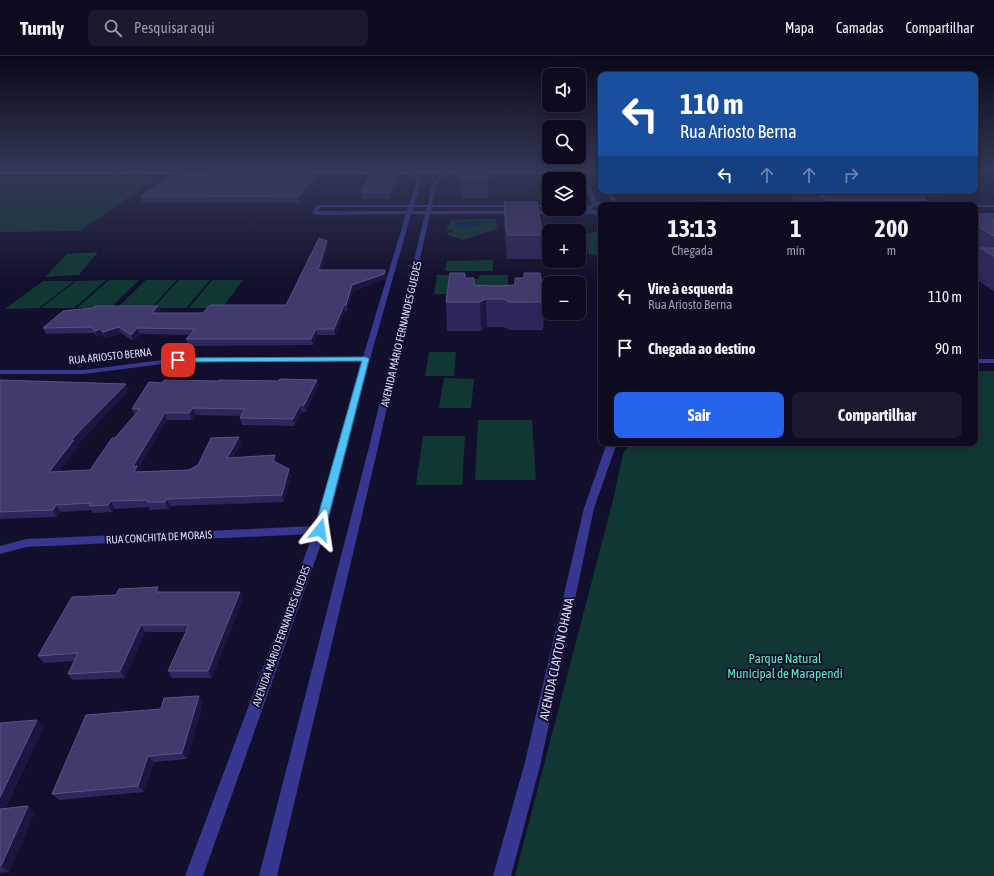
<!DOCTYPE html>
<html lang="pt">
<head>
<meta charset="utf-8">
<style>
	:root { --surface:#0e0b21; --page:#1c192e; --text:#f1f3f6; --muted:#9b9ba5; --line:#2e2b3f; --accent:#2563eb }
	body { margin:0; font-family:"Asap Condensed",sans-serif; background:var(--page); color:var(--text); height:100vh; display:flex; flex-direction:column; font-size:15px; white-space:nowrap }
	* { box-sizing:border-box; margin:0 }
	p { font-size:13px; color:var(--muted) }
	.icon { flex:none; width:22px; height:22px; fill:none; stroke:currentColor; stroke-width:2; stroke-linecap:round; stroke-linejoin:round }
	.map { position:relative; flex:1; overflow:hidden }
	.side { position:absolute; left:598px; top:146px; width:380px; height:244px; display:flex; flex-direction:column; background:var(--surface); border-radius:8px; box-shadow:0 2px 10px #0003,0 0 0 1px var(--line) }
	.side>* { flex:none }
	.guide { position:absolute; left:598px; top:16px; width:380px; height:122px; border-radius:8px; box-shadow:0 2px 10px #0003,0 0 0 1px var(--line); background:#1a4fa0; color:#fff; overflow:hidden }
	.tools { position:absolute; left:542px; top:12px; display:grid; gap:8px }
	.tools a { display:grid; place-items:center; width:44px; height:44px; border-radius:8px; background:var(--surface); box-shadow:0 2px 10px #0003,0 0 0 1px var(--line); font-size:20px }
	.pin { position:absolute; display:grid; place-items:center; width:34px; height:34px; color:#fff; margin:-17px; border-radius:8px; box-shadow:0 2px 6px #0006 }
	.me { position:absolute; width:44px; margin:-22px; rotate:15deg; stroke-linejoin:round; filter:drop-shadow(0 0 3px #0008) }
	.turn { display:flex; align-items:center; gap:14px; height:84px; padding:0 16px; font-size:18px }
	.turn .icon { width:52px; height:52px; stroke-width:2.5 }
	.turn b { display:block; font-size:28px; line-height:34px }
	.lanes { display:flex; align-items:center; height:38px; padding:0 16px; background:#0003; justify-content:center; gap:20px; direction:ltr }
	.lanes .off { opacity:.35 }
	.eta { display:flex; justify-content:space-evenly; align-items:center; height:68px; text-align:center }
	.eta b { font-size:24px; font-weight:700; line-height:28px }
	.action { display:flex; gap:8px; margin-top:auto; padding:8px 16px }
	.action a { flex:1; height:46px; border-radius:8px; background:var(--accent); color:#fff; font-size:16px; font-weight:700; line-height:46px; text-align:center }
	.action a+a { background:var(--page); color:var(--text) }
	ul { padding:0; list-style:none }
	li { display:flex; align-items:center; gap:12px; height:52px; padding:0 16px }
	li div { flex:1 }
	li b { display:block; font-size:15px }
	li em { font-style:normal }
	header { display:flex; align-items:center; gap:24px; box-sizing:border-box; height:56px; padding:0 20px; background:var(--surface); border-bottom:1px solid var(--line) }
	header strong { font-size:19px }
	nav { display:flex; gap:22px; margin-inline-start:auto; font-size:14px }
	.search { width:280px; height:36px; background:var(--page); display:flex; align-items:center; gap:10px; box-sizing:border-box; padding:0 14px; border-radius:8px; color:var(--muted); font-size:15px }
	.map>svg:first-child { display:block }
	.green { fill:#113734 }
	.water { fill:#06244e }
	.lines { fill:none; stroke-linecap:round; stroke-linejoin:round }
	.stream { fill:#06244e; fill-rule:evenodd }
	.minor { fill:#36378f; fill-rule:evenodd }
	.major { fill:#bb61ff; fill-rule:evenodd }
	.highway { fill:#ff55b0; fill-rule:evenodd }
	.wall { fill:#2e275b }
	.shaded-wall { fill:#1b1541 }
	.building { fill:#413a6d; stroke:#595384 }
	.route { fill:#4fc3f7; stroke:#337fa1 }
	.labels { text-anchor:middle; stroke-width:4; stroke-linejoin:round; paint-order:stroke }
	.street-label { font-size:11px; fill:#dcdaff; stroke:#120f2c }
	.near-park-label { font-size:13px; fill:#5aebbf; stroke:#120f2c }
	.near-street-label { font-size:13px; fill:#dcdaff; stroke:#120f2c }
</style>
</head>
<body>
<header>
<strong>Turnly</strong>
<div class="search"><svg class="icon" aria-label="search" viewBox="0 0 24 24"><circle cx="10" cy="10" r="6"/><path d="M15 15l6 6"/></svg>Pesquisar aqui</div>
<nav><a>Mapa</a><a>Camadas</a><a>Compartilhar</a></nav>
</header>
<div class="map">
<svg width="994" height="820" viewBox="0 0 994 820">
	<rect width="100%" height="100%" fill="#120f2c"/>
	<path class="green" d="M368 112H601V114L336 115Z
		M0 121H151L156 122 80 175 0 176Z
		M496 163 497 173 463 184 446 178 454 175 446 174 452 164Z
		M601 175V201L589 198 583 178Z
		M98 196 79 219 45 221 67 198Z
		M493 204V215H445L447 205Z
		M437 219H462L461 238H434Z
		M480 219H508V255L479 256 466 223H478Z
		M106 224 74 252H41L76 225Z
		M109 224H139L110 252H77Z
		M146 224H177L151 252H117Z
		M179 224H210L186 252H153Z
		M212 224H243L222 252H189Z
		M43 225H74L39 252 5 253Z
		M429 296H456L454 320H425Z
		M975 315H994V820H515L613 444 623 398 631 387H975Z
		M444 322 474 323 471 352H439Z
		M478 364H532L536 424H475Z
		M423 380H465L462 429H416Z"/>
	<path class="water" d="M455 165H489C487 167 468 172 464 172 461 172 457 170 454 169Z"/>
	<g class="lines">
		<path class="stream" d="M0 112H118L119 113 118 114H0Z
			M203 112H320L202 113Z
			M396 112 397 113 366 115 365 114Z
			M440 112H469L470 113H439Z
			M601 112V114H481L480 113 481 112Z"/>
		<path class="minor" d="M401 115 416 118 421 123 414 149H428C432 129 430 123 450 115L452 117 437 126 432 149H549V151H432L431 155 588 154 586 151 592 148 583 122 577 116 579 115 587 121 597 146H612L607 135H611L617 147 622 149H599L591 152 601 157V161L592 158H430L379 387 277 820H259L370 387 425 158H411L370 303 326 474 203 820H185L313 478 26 491 0 498V490L26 483 315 470 361 305 178 306 84 318H0V314H84L178 302 363 301 406 158 315 159 312 157 316 150 318 149H409L417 123 412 120 401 117ZM320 151H408L407 155H318ZM413 151H427L426 155H412Z
			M973 149H994V151H975V149Z
			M975 157H994V161H975Z
			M975 303H994V307H975Z
			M607 387H617L594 452 541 706 511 820H493L525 706 584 452Z"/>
		<path class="major" d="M975 114H994V116H975Z
			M601 115V117L307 118 305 117 307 116Z
			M0 116H287L289 117 287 118H0Z"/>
		<path class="highway" d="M145 112H153L136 117 113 119 110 117Z
			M174 112H178L186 117 183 119 176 116Z
			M350 112H373L370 114 277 119 274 117 277 115Z"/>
	</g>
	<path class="wall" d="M488 112V142H461L460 122Z
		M317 117 318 124 300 147H142L140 141Z
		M398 123 390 143H362L361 136Z
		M637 135H665L664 139H639Z
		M784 135H944L941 141H924L927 149H801Z
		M697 145 730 149H697Z
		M504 146 543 179 542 203H507L504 168Z
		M975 162H994V235L975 223Z
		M328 191 321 214 386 219 385 223 353 235 347 255H345L335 279H317L313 289 188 290 186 283 190 279 140 278 133 285 121 277 106 282 103 279 98 281 94 277 46 278 43 272 158 250 161 256 160 257H203L286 249Z
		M465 222 474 229H515V222H522L545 246 543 274H509L504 271H487L481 275H447L446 246Z
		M0 324 129 334 77 389 78 391 59 416 90 414 135 359 132 353 318 330 306 356H302L295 370 242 369 240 362 241 360 196 359 192 364H167L138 413 139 416 189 414 198 409 239 381 241 388 233 401 277 406V407L289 413 291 420 284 446 170 450 169 453 150 454 149 451 114 453 112 456 93 457 91 454 60 456 57 461 0 463Z
		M161 536 243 543 212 622H172L168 615 186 576H145L125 622 73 624 68 618 74 605 44 607 38 600 116 539Z
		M203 646 187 703 154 706 144 736 59 744 52 738 161 653Z
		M0 667 44 670 5 753 35 756 9 816 0 817Z"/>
	<path class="shaded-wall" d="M317 117 318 124 300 147 299 140Z
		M397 117 398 123 390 143V136Z
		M327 185 328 191 319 219 318 214Z
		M385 214 386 219 385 223 353 235 347 255 346 249 352 229Z
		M486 243 487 271 481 275 480 246Z
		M344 249 345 255 335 279 334 273Z
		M158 250 161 256 154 263 152 257Z
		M119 271 121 277 106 282 103 276Z
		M137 272 140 278 133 285 131 279Z
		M100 273 103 279 98 281 95 275Z
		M316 273 317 279 313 289 311 283Z
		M317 324 318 330 306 356 304 349Z
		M126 328 129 334 77 389 78 391 53 423 49 416 71 384Z
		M300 349 302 356 295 370 293 363Z
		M193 352 196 359 192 364 189 357Z
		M165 357 167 364 138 413 140 417 134 416 133 410Z
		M239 381 241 388 229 409 227 402Z
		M275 399 277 406 275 411 273 405Z
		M289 413 291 420 284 446 282 439Z
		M167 443 170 450 169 453 165 446Z
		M111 445 114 453 112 456 108 449Z
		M56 449 60 456 57 461 53 454Z
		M158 531 162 538 156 536Z
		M240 536 243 543 212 622 208 615Z
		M141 569 145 576 125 622 120 615Z
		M199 640 203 646 187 703 182 697Z
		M37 664 44 670 1 760 0 759V741Z
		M148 700 154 706 144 736 138 730Z
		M28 750 35 756 9 816 1 810Z"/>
	<path class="building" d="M462 112H488V122H460Z
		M317 117 299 140 140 141 173 118Z
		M371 117H397L390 136H361Z
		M815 135H913L925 142 927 149H834Z
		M697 145H726L730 149H701Z
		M504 146H537L543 179H507Z
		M975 162H994V180L975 169Z
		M319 182 327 185 318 214H385L384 218 352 229 346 249H344L334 273H316L311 283H186L195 273 137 272 131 279 119 271 103 276 100 273 95 275 91 271 43 272 63 255 93 252 95 250H158L152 257H203L210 249H286Z
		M980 192H994V200Z
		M450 217H465V222H474V229L497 230 515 229V222H522L524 221V217H540L545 246H509L504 243H486L480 246H446Z
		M280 323 317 324 304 349H300L293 363 240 362 245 353 193 352 189 357H165L133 410H137L134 416 189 414 198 409 211 382 239 381 227 402 275 399 273 405 289 413 282 439 167 443 165 446H147L148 444 111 445 108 449 89 450 91 447 56 449 53 454 0 456V324L126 328 71 384H74L49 416 90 414 112 382H115L140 353H132L149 326 162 327 164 324 218 325 219 324 278 325Z
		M158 531 156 536H240L208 615H168L189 569H141L120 615 68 618 78 597 38 600 72 541 116 539 119 533Z
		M199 640 182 697 148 700 138 730 52 738 86 659 161 653 164 642Z
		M37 664 0 741V667Z
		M28 750 1 810H0V753Z"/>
	<linearGradient id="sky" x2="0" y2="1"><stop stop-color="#0a0818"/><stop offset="0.5" stop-color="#333756"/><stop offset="1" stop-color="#333756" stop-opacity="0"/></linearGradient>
	<rect width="994" height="226" fill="url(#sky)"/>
	<path class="route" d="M366 301 369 303 325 474 323 477H316L314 474 362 305 178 306 175 304 178 302Z"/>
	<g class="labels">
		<g class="street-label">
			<text transform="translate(401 278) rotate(-77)" y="4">AVENIDA MÁRIO FERNANDES GUEDES</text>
			<text transform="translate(110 300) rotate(-6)" y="4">RUA ARIOSTO BERNA</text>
			<text transform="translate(159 481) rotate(-3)" y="4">RUA CONCHITA DE MORAIS</text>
			<text transform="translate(281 580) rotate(-70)" y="4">AVENIDA MÁRIO FERNANDES GUEDES</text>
		</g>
		<g class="near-park-label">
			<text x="785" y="607">Parque Natural<tspan x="785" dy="15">Municipal de Marapendi</tspan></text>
		</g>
		<g class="near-street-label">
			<text transform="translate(556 603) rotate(-78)" y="5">AVENIDA CLAYTON OHANA</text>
		</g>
	</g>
</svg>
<div class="tools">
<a><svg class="icon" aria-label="sound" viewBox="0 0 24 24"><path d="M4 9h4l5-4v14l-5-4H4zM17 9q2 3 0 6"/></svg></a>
<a><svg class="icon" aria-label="search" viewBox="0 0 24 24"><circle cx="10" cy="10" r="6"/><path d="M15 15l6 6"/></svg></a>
<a><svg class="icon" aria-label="layers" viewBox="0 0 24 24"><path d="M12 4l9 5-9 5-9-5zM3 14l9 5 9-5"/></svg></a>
<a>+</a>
<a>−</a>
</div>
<div class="pin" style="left:178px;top:304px;background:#d93025"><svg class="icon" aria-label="arrive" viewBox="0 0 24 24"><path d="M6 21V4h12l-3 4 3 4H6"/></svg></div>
<svg class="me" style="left:320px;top:474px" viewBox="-20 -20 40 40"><path d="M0-17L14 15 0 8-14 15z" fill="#4fc3f7" stroke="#fff" stroke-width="4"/></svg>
<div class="guide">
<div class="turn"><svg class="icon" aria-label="left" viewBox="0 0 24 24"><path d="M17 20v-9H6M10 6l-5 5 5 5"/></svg><div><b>110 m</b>Rua Ariosto Berna</div></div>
<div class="lanes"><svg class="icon" aria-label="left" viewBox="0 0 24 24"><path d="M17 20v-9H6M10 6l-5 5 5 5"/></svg><svg class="icon off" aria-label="ahead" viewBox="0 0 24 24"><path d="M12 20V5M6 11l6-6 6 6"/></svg><svg class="icon off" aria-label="ahead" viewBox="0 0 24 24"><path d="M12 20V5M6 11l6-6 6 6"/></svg><svg class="icon off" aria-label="right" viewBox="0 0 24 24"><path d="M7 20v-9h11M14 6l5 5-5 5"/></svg></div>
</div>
<section class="side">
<div class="eta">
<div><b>13:13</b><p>Chegada</p></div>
<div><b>1</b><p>min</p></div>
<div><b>200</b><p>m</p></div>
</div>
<ul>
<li><svg class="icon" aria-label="left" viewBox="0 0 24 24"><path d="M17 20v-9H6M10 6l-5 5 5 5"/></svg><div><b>Vire à esquerda</b><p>Rua Ariosto Berna</p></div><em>110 m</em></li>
<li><svg class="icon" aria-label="arrive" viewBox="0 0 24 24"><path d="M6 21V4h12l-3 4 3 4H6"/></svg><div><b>Chegada ao destino</b></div><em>90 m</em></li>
</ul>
<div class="action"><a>Sair</a><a>Compartilhar</a></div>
</section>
</div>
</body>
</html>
